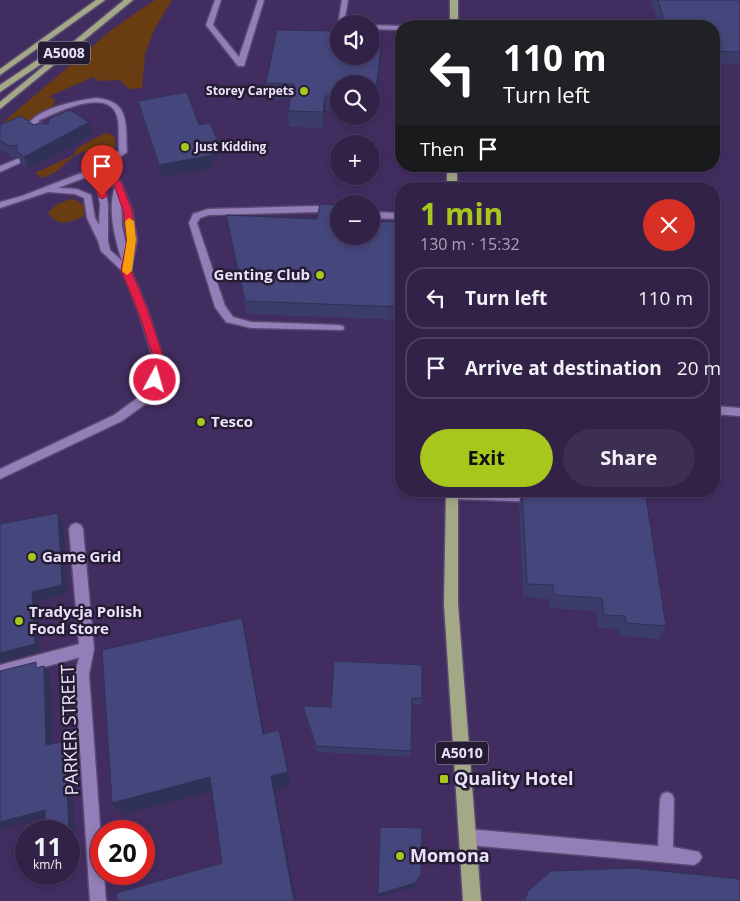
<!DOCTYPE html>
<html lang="en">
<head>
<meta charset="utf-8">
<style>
	:root { --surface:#322248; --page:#3d2f52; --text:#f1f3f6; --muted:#a8a4b4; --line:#4d3f60; --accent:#a8c71d }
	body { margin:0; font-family:"Open Sans",sans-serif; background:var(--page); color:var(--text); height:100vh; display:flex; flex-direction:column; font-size:19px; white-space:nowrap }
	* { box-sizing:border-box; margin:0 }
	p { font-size:16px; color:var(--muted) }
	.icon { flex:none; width:28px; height:28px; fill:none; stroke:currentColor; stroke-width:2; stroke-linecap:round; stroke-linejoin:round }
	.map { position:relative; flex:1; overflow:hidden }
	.drawer { position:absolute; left:395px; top:182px; width:325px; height:315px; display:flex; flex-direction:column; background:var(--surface); border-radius:20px; box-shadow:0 2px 8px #0003,0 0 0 1px var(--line) }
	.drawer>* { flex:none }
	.guide { position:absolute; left:395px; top:20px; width:325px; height:152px; border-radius:20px; box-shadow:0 2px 8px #0003,0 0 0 1px var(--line); background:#202124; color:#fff; overflow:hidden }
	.controls { position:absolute; left:330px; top:15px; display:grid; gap:10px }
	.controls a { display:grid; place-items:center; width:50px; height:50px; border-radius:50%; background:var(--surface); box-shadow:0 2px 8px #0003,0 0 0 1px var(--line); font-size:25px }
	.speed { position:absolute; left:15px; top:820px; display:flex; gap:10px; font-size:25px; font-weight:700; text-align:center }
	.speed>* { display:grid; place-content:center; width:65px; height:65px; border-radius:50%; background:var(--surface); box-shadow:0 2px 8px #0003,0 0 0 1px var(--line); line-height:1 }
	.speed small { font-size:12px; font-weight:400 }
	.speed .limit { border:8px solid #d22; background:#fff; color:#111 }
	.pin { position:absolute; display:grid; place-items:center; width:42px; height:42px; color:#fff; margin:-51px -21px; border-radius:50% 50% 50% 0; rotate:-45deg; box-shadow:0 0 5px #0007 }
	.pin .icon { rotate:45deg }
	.me { position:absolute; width:55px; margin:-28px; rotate:6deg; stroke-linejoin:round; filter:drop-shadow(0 0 4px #0008) }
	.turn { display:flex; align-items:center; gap:18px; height:105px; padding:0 25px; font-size:22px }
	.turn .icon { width:65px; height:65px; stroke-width:2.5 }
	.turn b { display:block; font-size:35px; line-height:42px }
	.then { display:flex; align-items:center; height:48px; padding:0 25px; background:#0003; gap:10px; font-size:19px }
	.round { display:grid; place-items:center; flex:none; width:52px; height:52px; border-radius:26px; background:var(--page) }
	.head { display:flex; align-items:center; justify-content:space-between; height:85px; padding:0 25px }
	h1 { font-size:30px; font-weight:700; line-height:38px; color:var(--accent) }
	.primary-button { display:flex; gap:10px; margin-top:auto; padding:10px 25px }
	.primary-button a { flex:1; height:58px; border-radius:30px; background:var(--accent); color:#111; font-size:20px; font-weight:700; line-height:58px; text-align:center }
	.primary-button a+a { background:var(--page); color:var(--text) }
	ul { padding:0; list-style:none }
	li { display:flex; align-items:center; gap:15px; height:62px; margin:0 10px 8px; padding:0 15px; border:2px solid var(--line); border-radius:20px }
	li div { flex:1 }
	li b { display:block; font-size:19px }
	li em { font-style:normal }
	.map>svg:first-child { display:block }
	.green { fill:#693d11 }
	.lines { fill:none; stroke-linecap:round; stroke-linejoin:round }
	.lane-casing { stroke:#5b4973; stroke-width:3 }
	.street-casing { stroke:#5b4973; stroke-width:3 }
	.primary-casing { stroke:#5b4973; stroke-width:3 }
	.lane { fill:#937eb7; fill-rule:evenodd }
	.street { fill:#937eb7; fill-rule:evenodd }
	.primary { fill:#a3a886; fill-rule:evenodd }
	.wall { fill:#3b3c6a }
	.shaded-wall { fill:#303156 }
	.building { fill:#45467b; stroke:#303156 }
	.route { fill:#e11d48; stroke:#92132f }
	.slow { fill:#f59e0b }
	.poi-dot { fill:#a8c71d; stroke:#251c33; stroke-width:2 }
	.labels { text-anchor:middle; stroke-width:5; stroke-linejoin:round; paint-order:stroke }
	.far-poi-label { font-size:12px; font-weight:bold; fill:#eae2fb; stroke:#251c33; text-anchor:end }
	.shield { fill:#251c33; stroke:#afa7bf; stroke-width:1 }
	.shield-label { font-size:14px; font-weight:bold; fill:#eae2fb }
	.poi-label { font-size:15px; font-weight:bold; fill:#eae2fb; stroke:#251c33; text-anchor:start }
	.near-street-label { font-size:18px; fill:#eae2fb; stroke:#251c33 }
	.near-poi-label { font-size:18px; font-weight:bold; fill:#eae2fb; stroke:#251c33; text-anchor:start }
</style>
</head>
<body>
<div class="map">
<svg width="740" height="901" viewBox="0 0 740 901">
	<rect width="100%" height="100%" fill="#422d60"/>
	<path class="green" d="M155 0H172L154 30 145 54 142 88 129 89 120 80 99 81 93 77 50 96 55 101 51 110 0 135V125L114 28Z
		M105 133 110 134 115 138V147L114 149C102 151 90 148 78 154 64 162 61 172 42 178L35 173 74 155 77 148Z
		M71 199 76 200 84 206V216C70 223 58 227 48 213L57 204Z"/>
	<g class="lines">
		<g class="lane-casing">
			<path id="lane" d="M215 0H221L213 25 239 57 258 0H264L244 66H238L206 25Z
				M342 0H348L344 24H339V26L338 24Z
				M371 25 401 26H402L401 30 371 29Z
				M96 98C131 101 125 124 127 152L103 170 121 182 132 210 137 240 131 270 148 311 163 358 160 380 144 405 122 421 0 479V469L114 415 136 399 150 379 153 358 138 311 122 271 101 251 98 241 87 218 84 198 75 194 48 192 0 208V202L22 196 94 168 119 151C118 140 120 126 117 116 108 87 58 112 40 120L38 121 52 130V134H46L30 122C41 108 78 100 96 98ZM94 174 100 204 99 225 95 218 91 195 77 189 58 188ZM103 178 115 187C107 209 115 239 122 261L110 250 108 241V204ZM121 204 127 240 126 245 122 226Z
				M17 159H20V163L0 172V166Z
				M316 206 339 209V215L316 212 209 215 200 218 197 223 225 306 233 317 251 322 339 325 343 326 344 328 343 330 251 328 226 322 215 307 189 223 193 214 208 209Z
				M371 212 401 213V219L371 218Z
				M714 406 740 408V416L714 414Z
				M448 491 535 492 539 494 541 497 539 500 535 502 452 499 448 497 446 494Z
				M87 643 92 645 94 649 89 674 101 839V874H104L106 901H90L75 674 82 645Z
				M667 792 672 794 674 799 673 847 699 852 702 857 699 862 694 865 468 845 463 842 460 837 463 832 468 829 658 846 660 799 662 794Z"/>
		</g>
		<g class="street-casing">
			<path id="street" d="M76 523 81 525 83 529 94 649 92 654 0 679V665L79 644 69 529 71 525Z"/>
		</g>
		<g class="primary-casing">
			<path id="primary" d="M96 0H105L0 75V69Z
				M124 0H133L0 109V102Z
				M450 0H458V26H450Z
				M49 52 56 54 0 92V85Z
				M447 166H457V189H447Z
				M446 491H458V604L481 901H463L444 604Z"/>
		</g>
		<use href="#lane" class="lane"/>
		<use href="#street" class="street"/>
		<use href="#primary" class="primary"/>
	</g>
	<path class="wall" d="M651 0H740V64L714 63V26H619L620 19 657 20Z
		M336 44 380 61 375 113H371V84H339V112L326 111 324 128 289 127 288 111 290 99H268L266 83Z
		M138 101 199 125 219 144 221 156 212 158 214 168 162 177 141 113Z
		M89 122 92 135 28 169 21 164 19 158H13L0 149V125H34Z
		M226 215 339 236 401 222V320L247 314 228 228Z
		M522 491H580V493L666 626 659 639 619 636 618 629 598 628 596 611 549 608V599L523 597 519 503Z
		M334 661 422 698V705L412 704 411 757 317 752 304 712 303 706 331 707Z
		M528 891 740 901H522L524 898Z"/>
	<path class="shaded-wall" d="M335 31 336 47 333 44Z
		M381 46 380 61 375 113V97Z
		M325 96 326 111 324 128 323 112Z
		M89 122 92 135 28 169 24 157Z
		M219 144 221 156 212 158 214 168 162 177 159 165 208 146Z
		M58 513 63 522 67 593 37 601 40 652 0 663V653L32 592Z
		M242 618 246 635 267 748 263 734Z
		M44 666 50 674 52 752 46 745Z
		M279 730 291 785 275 789 296 901H294L271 776Z
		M65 741 71 748 75 838 69 840Z
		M210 777 216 790 122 815 112 803Z
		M45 810 51 816 0 830V822Z
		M421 875 420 879 414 887 378 897V894Z"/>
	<path class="building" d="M658 0H740V52L714 51V26H622L620 19 664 20Z
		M277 30 335 31 333 44H339V56H371V45L381 46 375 97H371V84H339V96H325L323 112 288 111 294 84 266 83Z
		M187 92 199 125 210 123 219 144 208 146 212 155 159 165 138 101Z
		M70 110 89 122 24 157 17 152V145L9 146 0 140V125L21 116 34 125 39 123 48 124 50 118Z
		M320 204 339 205V236H371V221L401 222V307L245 301 226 215 317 219Z
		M522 491H580V493L646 497 666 626 626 623 625 616 604 615 602 598 554 595 553 585 527 584Z
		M58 513 62 585 32 592 35 644 0 653V524Z
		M242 618 263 734 279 730 288 772 271 776 294 901H117L116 893 222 863 210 777 112 803 102 650Z
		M334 661 422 665V698H412L411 751 316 746 303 706 331 707Z
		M36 662V668L44 666 46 745 65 741 69 832V833V831H46L45 810 0 822V671Z
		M380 827 422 828 421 875 415 883 378 894Z
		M633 868 740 879V901H525L528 891 551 871Z"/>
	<path class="route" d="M97 167 121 182 132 210 136 240 131 270 148 311 162 353 163 369 160 380 155 384 150 380 152 369V353L138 311 121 270 127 240 123 210 114 185 103 178 107 196 102 199 98 196 92 170Z"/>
	<path class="slow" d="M129 218 134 221 136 240 132 271 127 275 122 271 127 240 125 221Z"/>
	<g class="poi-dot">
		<circle cx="304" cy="91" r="5"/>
		<circle cx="185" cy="147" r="5"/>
		<circle cx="320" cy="275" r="5"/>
		<circle cx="201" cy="422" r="5"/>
		<circle cx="32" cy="557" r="5"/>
		<circle cx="19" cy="621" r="5"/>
		<rect x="439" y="774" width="10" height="10" rx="2.5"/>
		<circle cx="400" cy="856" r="5"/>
	</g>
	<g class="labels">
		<g class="far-poi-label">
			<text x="294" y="95">Storey Carpets</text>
			<text x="195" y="151" text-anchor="start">Just Kidding</text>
		</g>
		<g class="shield">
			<rect x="38" y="41.5" width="52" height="23" rx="4"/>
			<rect x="436" y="741.5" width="52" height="23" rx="4"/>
		</g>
		<g class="shield-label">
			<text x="64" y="58">A5008</text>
			<text x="462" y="758">A5010</text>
		</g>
		<g class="poi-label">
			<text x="310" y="280" text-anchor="end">Genting Club</text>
			<text x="211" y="427">Tesco</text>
			<text x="42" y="562">Game Grid</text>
			<text x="29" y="617">Tradycja Polish<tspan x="29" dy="17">Food Store</tspan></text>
		</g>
		<g class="near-street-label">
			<text transform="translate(70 730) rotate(-92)" y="6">PARKER STREET</text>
		</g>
		<g class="near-poi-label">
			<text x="454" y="785">Quality Hotel</text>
			<text x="410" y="862">Momona</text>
		</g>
	</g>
</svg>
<div class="controls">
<a><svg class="icon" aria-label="sound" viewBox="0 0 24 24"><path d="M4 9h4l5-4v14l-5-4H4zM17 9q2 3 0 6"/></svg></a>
<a><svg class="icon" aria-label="search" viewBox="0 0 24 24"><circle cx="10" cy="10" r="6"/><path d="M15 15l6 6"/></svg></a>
<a>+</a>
<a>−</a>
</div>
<div class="speed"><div>11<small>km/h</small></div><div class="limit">20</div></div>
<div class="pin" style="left:102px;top:196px;background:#d93025"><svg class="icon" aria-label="arrive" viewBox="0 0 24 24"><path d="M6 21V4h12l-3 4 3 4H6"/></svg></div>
<svg class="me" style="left:155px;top:380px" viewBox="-20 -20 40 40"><circle r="17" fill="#e11d48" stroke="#fff" stroke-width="3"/><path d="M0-11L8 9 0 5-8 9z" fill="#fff"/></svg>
<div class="guide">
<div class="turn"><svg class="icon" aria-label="left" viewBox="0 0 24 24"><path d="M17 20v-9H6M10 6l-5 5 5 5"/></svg><div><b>110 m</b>Turn left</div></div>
<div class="then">Then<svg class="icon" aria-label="arrive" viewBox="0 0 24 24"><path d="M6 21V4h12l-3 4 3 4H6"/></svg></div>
</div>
<section class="drawer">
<div class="head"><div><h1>1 min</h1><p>130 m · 15:32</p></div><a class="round" style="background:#d93025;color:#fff"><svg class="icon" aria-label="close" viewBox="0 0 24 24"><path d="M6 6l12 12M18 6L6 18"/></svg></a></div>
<ul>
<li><svg class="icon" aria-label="left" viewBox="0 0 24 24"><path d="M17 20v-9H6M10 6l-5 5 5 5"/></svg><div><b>Turn left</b></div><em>110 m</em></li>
<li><svg class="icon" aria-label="arrive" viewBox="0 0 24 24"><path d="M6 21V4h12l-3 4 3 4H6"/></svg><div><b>Arrive at destination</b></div><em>20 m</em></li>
</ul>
<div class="primary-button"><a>Exit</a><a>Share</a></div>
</section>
</div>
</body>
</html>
